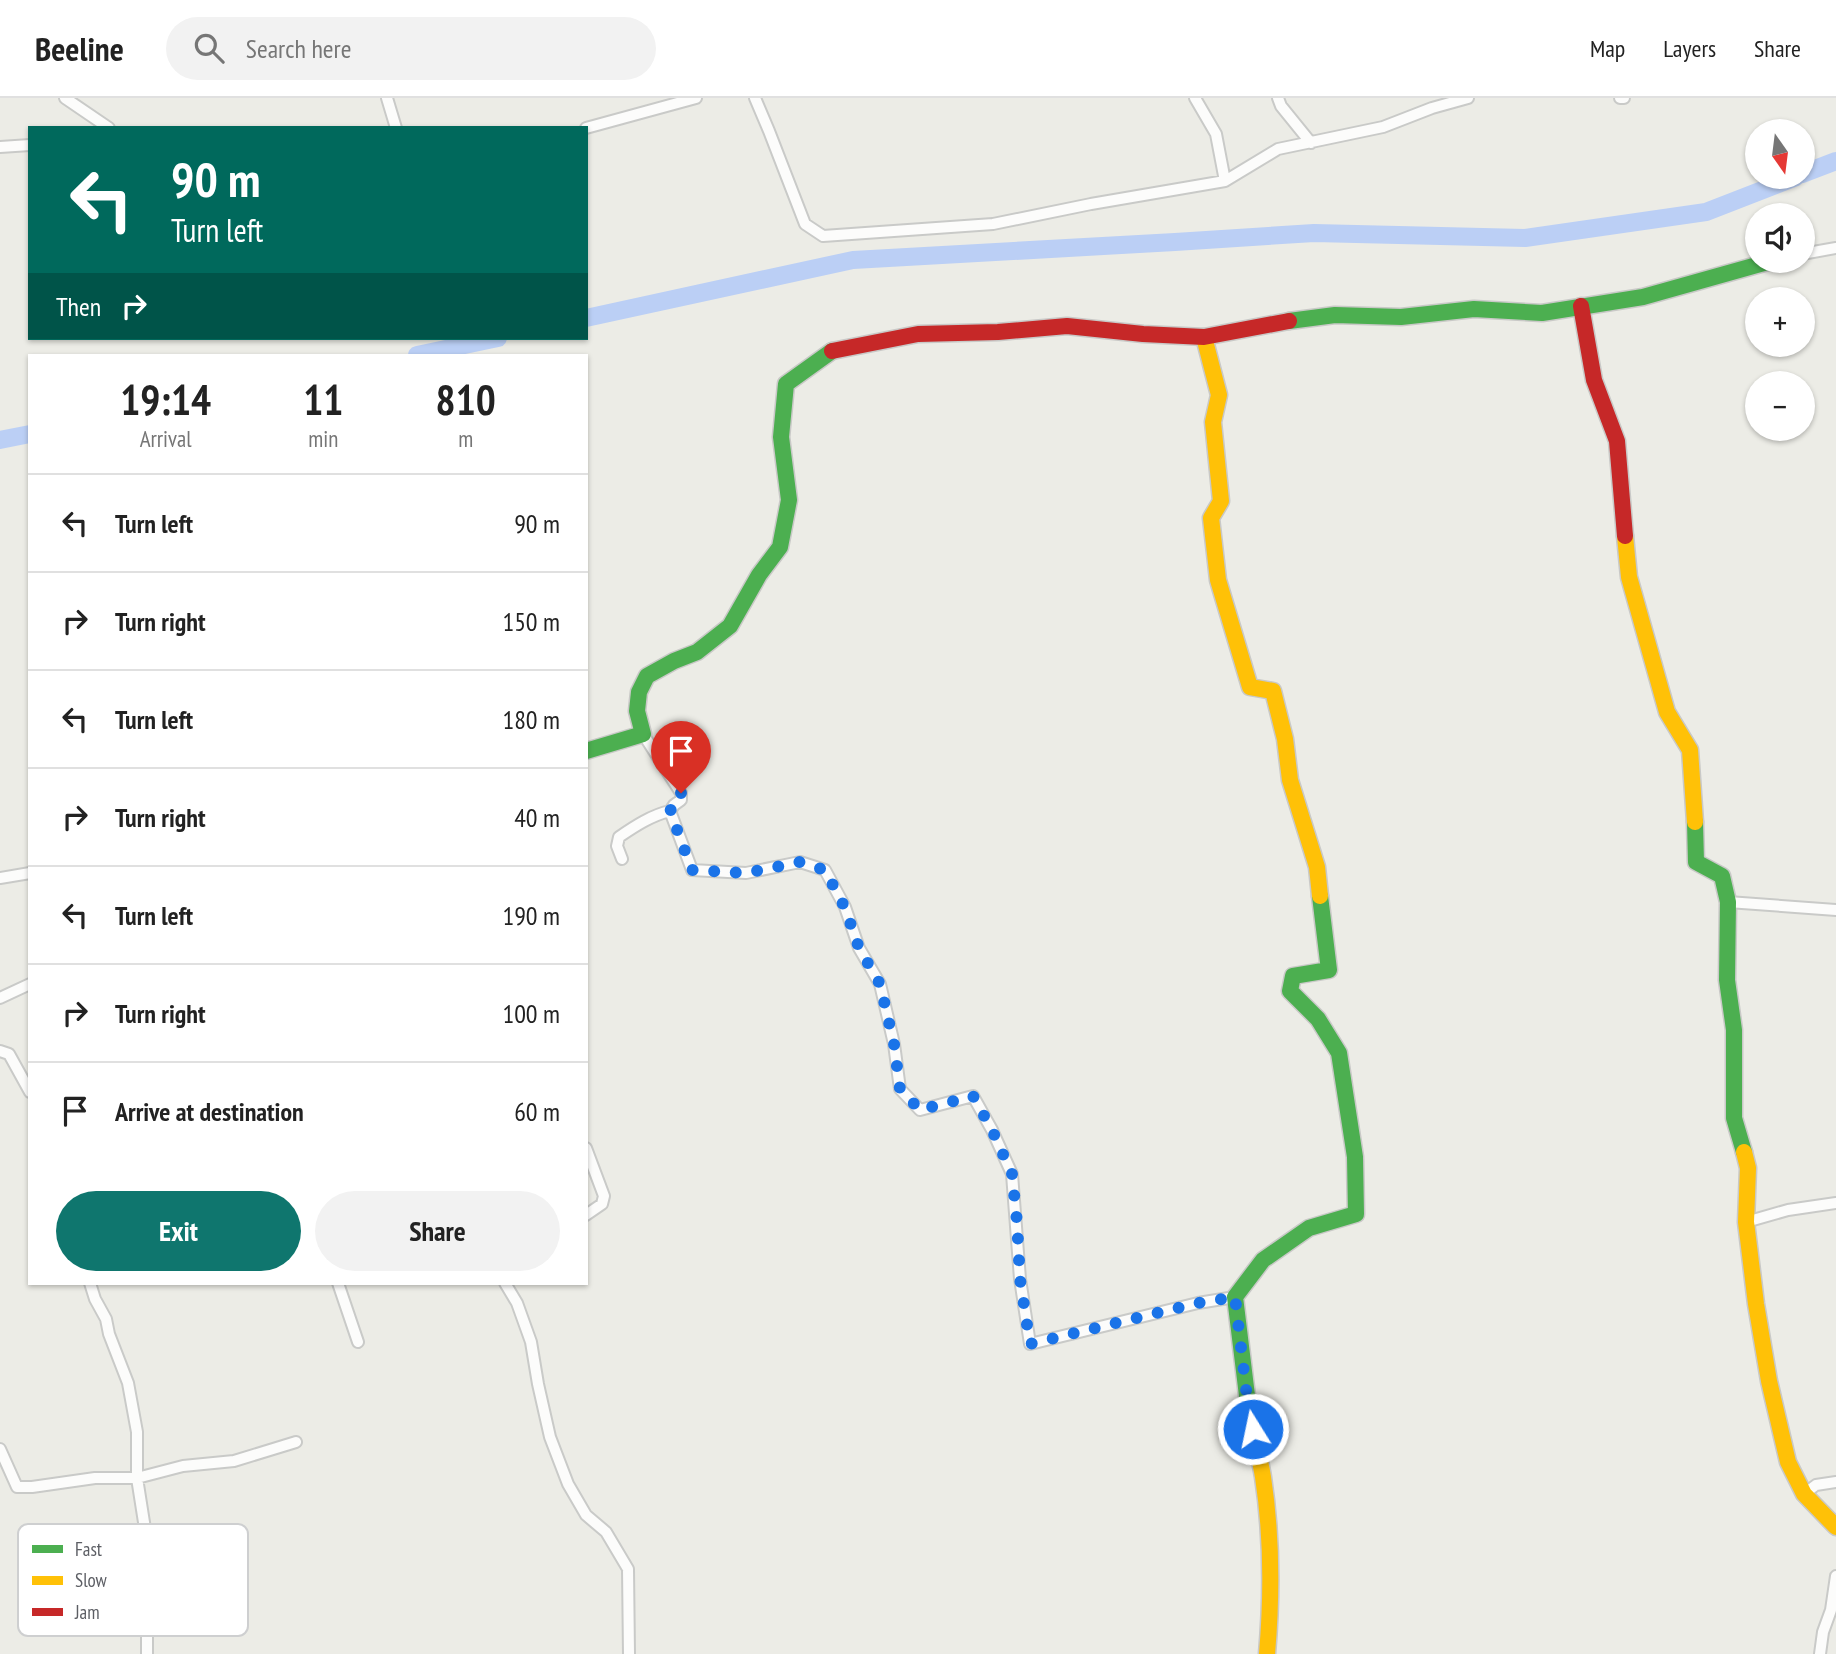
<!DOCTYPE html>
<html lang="en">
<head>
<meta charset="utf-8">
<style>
	:root { --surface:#fff; --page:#f2f2f2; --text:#222; --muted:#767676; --line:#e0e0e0; --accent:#0f766e }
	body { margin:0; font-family:"PT Sans Narrow",sans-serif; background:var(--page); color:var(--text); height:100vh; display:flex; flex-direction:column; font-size:26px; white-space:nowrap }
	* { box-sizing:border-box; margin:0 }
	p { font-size:23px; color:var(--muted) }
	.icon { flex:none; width:38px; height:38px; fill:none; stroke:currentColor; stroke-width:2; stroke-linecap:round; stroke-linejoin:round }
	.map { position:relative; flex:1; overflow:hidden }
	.details { position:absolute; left:28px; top:256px; width:560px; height:931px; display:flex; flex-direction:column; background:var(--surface); border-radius:0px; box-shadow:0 2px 5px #0004 }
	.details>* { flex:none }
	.hud { position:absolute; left:28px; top:28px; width:560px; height:214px; border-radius:0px; box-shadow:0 2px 5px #0004; background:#00695c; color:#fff; overflow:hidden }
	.needle { width:46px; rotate:166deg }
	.fabs { position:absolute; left:1745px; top:21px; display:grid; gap:14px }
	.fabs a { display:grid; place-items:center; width:70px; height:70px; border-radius:50%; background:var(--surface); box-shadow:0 2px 5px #0004; font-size:35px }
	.pin { position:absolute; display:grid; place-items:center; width:60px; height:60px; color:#fff; margin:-72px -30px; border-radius:50% 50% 50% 0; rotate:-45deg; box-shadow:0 0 7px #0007 }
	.pin .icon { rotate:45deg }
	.me { position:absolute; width:77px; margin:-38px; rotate:350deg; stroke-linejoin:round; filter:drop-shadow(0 0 5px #0008) }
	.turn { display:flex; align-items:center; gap:24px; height:147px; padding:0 28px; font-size:32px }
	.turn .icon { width:91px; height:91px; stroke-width:2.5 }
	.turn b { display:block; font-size:49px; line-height:60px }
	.then { display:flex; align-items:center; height:66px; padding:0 28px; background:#0003; gap:14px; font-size:26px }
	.eta { display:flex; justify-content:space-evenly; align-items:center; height:119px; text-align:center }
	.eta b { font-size:42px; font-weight:800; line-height:49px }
	.action { display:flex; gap:14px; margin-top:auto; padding:14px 28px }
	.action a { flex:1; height:80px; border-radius:42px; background:var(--accent); color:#fff; font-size:28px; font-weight:800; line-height:80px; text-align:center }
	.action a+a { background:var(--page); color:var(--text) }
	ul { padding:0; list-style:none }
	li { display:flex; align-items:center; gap:21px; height:98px; padding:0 28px; border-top:2px solid var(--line) }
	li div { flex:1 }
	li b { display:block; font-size:26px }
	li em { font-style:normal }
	header { display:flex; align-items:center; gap:42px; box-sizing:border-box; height:98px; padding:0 35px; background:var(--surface); border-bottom:2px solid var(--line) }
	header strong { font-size:33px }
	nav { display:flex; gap:38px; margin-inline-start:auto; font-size:24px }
	.search { width:490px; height:63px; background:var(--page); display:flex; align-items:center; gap:18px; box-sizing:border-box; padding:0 24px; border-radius:38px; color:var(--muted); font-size:26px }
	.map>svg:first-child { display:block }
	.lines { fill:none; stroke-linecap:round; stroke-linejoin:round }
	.river { stroke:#bbcff5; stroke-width:18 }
	.street-casing { stroke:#c9cac8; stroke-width:14 }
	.fast-casing { stroke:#c9c9c7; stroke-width:19 }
	.slow-casing { stroke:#c9c9c7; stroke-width:19 }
	.jam-casing { stroke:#c9c9c7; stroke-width:19 }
	.street { stroke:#fcfcfb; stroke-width:10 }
	.fast { stroke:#4caf50; stroke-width:16 }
	.slow { stroke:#ffc107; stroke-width:16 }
	.jam { stroke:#c62828; stroke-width:16 }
	.route { stroke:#1a73e8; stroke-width:12; stroke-dasharray:0 21.6 }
	.key { fill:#fff; stroke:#cecfd0; stroke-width:2 }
	.key-label { font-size:19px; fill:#5c5e64 }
</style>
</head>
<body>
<header>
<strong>Beeline</strong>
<div class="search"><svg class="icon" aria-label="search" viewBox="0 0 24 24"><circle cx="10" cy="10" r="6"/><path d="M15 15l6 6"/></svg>Search here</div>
<nav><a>Map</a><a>Layers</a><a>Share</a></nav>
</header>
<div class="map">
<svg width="1836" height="1556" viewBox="0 0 1836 1556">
	<rect width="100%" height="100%" fill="#ecece6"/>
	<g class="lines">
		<path class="river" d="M1802 76 1836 63
			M586 220 853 162 1175 144 1314 135 1525 140 1706 114 1796 79
			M417 257 498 240
			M0 342 30 336"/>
		<g class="street-casing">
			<path id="street" d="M65 0 109 30
				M387 0 396 30
				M755 0 769 33 805 126 823 138 993 126 1091 106 1225 83 1278 51 1383 29 1432 10 1468 0
				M1195 0 1216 36 1225 83
				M1278 0 1281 8 1311 45
				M1620 0H1624
				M586 30 696 0
				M0 49 30 47
				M1802 156 1836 150
				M643 636 681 695V702L674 707 670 713 692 772 746 775 800 764 825 772 845 809 859 850 880 886 894 946 900 991 920 1012 973 998 992 1032 1012 1076 1020 1181 1030 1246 1198 1205 1235 1199
				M622 761 617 748 619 739C635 728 652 717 670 713
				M0 780 30 775
				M1728 804 1836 812
				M0 900 30 886
				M0 953 9 956 30 994
				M586 1050 604 1098 602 1106 586 1117
				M1746 1124 1788 1112 1836 1105
				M90 1185 95 1201 106 1221 109 1236 128 1285 137 1334V1380L146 1437 151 1498 147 1534V1556
				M338 1185 358 1244
				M505 1185 517 1205 531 1244 538 1286 550 1339 568 1386 586 1417 606 1434 628 1471 629 1556
				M0 1351 17 1389H32L95 1380H137L183 1368 234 1363 296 1344
				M1804 1396 1816 1387 1836 1384
				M1820 1556 1823 1534 1831 1512 1836 1478"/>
		</g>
		<g class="fast-casing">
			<path id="fast" d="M1289 223 1335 217 1401 219 1474 211 1542 215 1643 199 1771 163
				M586 653 643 636 637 613 639 594 647 578 674 563 697 554 730 528 759 477 780 449 789 402 781 339 786 286 832 253
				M1695 724 1696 764 1722 778 1728 804 1727 882 1734 932V1020L1744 1054
				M1248 1306 1235 1199 1263 1162 1309 1130 1356 1116 1355 1059 1339 955 1318 921 1290 893 1293 878 1329 872 1320 798"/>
		</g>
		<g class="slow-casing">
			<path id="slow" d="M1204 239 1219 297 1213 324 1221 403 1211 420 1218 482 1250 589 1273 593 1285 641 1290 682 1317 769 1320 798
				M1625 438 1629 479 1667 614 1690 652 1695 724
				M1744 1054 1748 1070 1746 1124 1756 1206 1769 1283 1788 1364 1804 1396 1836 1429
				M1248 1306C1252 1330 1259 1355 1263 1379 1272 1438 1272 1497 1267 1556"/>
		</g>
		<g class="jam-casing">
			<path id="jam" d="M1581 208 1594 282 1617 343 1625 438
				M832 253 918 236 998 234 1067 228 1143 236 1204 239 1289 223"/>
		</g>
		<use href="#street" class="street"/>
		<use href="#fast" class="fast"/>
		<use href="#slow" class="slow"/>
		<use href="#jam" class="jam"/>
	</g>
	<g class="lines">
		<path class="route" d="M681 695V702L674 707 670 713 692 772 746 775 800 764 825 772 845 810 859 850 880 886 894 946 900 991 920 1012 973 998 992 1032 1012 1076 1017 1124 1020 1181 1030 1246 1198 1205 1235 1199 1248 1308 1253 1331"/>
	</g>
	<rect x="18" y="1426" width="230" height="112" rx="10" class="key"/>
	<rect x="32" y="1447" width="31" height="8" fill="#4caf50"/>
	<rect x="32" y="1478" width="31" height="9" fill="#ffc107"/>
	<rect x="32" y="1510" width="31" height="8" fill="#c62828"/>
	<g class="key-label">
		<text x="75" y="1458">Fast</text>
		<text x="75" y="1489">Slow</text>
		<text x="75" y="1521">Jam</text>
	</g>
</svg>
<div class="fabs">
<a><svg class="needle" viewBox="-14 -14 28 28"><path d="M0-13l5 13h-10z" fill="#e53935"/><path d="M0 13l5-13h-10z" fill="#767676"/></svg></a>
<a><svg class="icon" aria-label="sound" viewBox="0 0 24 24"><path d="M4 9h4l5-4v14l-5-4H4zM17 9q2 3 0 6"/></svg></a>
<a>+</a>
<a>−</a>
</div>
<div class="pin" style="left:681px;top:695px;background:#d93025"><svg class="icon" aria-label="arrive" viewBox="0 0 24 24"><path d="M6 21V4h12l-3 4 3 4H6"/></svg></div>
<svg class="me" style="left:1253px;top:1331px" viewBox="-20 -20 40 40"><circle r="17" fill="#1a73e8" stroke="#fff" stroke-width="3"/><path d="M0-11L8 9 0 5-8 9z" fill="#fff"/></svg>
<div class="hud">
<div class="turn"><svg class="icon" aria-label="left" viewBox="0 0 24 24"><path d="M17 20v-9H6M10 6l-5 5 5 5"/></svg><div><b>90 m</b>Turn left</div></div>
<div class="then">Then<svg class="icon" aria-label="right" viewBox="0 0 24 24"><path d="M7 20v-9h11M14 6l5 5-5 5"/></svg></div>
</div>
<section class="details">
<div class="eta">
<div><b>19:14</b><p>Arrival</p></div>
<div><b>11</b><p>min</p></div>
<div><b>810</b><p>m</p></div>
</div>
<ul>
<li><svg class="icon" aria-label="left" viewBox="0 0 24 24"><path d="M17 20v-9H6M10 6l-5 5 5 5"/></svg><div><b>Turn left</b></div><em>90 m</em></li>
<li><svg class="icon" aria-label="right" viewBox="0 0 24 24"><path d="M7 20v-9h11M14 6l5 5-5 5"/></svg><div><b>Turn right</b></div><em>150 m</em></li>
<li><svg class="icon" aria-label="left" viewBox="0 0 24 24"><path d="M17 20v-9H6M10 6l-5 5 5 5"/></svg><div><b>Turn left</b></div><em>180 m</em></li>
<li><svg class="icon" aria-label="right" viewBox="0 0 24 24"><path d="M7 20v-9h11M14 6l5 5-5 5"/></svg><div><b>Turn right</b></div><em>40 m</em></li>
<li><svg class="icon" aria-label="left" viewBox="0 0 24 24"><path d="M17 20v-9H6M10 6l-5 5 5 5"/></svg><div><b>Turn left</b></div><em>190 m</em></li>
<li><svg class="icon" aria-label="right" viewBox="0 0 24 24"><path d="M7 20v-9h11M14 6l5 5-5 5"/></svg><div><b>Turn right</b></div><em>100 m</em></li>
<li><svg class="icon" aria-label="arrive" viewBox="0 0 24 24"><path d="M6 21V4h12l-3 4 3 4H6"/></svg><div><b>Arrive at destination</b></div><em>60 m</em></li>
</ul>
<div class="action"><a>Exit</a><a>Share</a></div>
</section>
</div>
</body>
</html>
